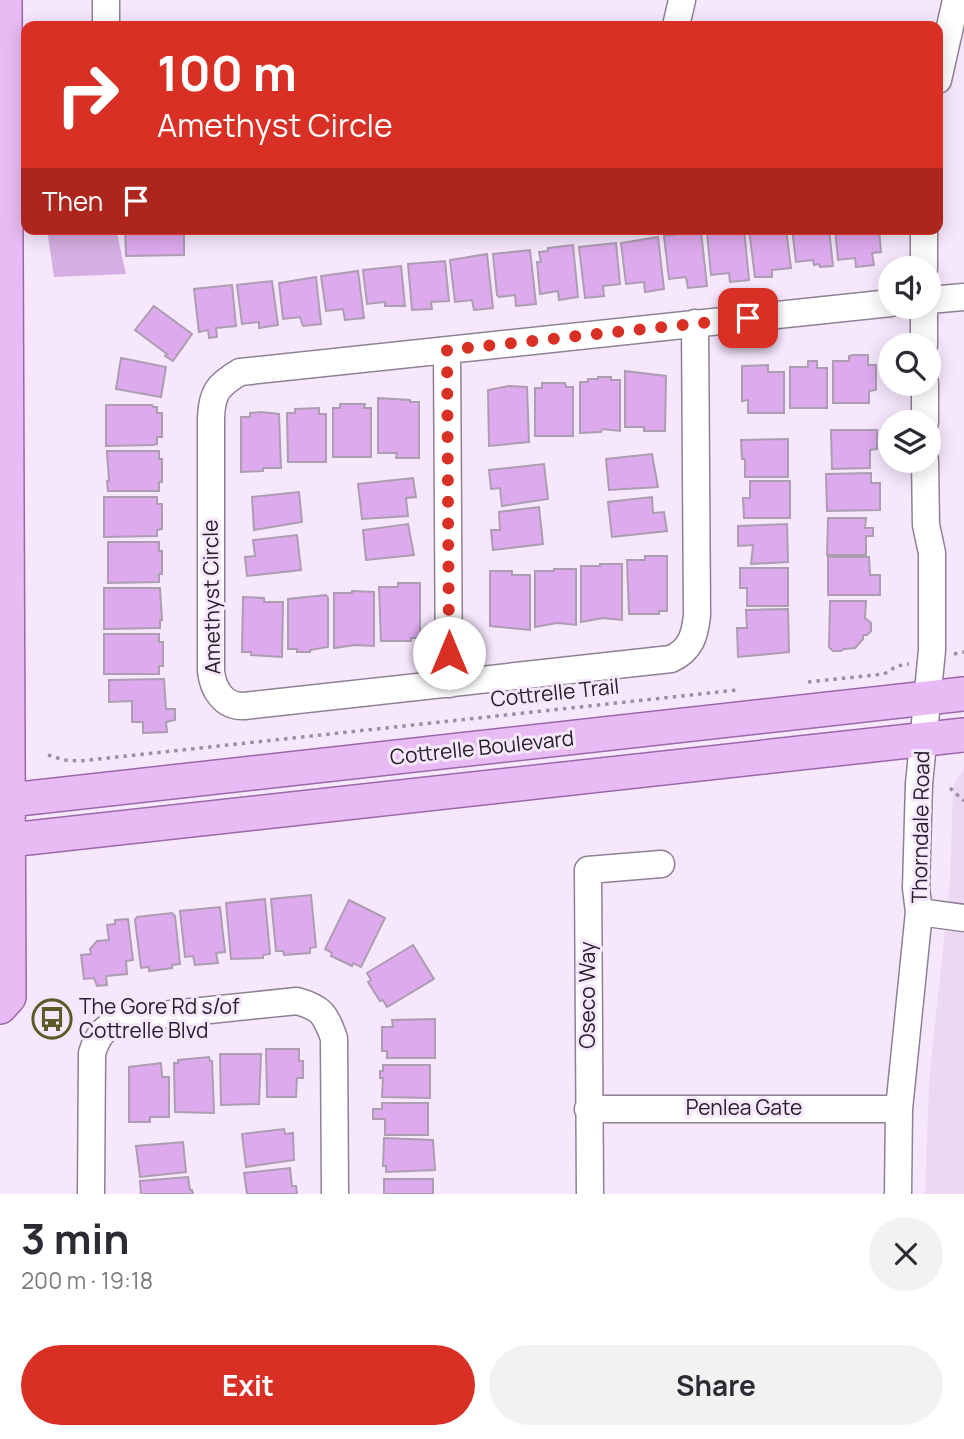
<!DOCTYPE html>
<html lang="en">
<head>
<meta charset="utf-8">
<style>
	:root { --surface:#fff; --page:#f2f2f3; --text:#2b2b33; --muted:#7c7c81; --accent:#d93025 }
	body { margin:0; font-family:Manrope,sans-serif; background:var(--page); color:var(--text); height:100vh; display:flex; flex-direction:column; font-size:26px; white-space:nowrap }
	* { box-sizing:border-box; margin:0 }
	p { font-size:23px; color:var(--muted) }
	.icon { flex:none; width:38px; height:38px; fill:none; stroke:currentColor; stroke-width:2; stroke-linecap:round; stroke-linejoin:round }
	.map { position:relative; height:1194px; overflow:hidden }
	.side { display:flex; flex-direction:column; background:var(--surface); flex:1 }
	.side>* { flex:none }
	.guide { position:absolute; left:21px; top:21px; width:922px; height:214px; border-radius:14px; box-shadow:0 4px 18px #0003; background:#d93025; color:#fff; overflow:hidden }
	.tools { position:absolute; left:878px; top:256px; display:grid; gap:14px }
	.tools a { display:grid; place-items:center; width:63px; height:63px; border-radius:50%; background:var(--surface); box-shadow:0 4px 18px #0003; font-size:35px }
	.pin { position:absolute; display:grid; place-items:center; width:60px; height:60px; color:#fff; margin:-30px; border-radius:14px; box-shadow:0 4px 10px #0006 }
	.me { position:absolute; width:77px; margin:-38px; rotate:0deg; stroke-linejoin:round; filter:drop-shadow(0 0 5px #0008) }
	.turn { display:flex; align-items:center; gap:24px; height:147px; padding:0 21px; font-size:32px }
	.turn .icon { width:91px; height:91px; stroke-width:2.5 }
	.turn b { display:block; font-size:49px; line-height:60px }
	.then { display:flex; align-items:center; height:66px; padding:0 21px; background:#0003; gap:14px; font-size:26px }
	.round { display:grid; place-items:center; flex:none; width:74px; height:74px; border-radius:37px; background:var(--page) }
	.overview { display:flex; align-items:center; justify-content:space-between; height:119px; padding:0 21px }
	h1 { font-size:42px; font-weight:700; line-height:52px }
	.cta { display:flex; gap:14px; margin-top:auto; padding:14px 21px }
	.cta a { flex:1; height:80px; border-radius:42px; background:var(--accent); color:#fff; font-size:28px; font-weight:700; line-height:80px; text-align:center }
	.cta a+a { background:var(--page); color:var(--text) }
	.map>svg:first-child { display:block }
	.built { fill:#edd8f4 }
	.green { fill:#d5aee2 }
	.building { fill:#deaaee; stroke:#ac9db1; stroke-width:2 }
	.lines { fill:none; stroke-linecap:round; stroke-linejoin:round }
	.minor-casing { stroke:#8f8194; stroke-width:29 }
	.major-casing { stroke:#9a68a9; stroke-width:36 }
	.path { stroke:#9c90a0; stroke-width:3.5; stroke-dasharray:3.5 5; stroke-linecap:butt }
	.minor { stroke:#fff; stroke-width:26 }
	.major { stroke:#e8bbf5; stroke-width:33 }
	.route { stroke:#d93025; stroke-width:12; stroke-dasharray:0 21.6 }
	.labels { text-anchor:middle; stroke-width:6; stroke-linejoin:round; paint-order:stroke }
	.street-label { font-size:21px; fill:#262028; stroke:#f7e7fd }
	.poi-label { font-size:21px; fill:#262028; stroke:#f7e7fd; text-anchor:start }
</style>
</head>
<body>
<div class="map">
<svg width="964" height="1194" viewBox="0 0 964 1194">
	<rect width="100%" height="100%" fill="#f7e7fd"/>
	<path class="built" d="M964 768V1194H925L929 1081 950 882 953 786Z"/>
	<path class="green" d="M47 229H116L126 274 54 277Z"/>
	<path class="building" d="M125 229H189V233H184V255L126 256Z
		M727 229H744L749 280 730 282 729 273 711 275 707 233Z
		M786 229 791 268 772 270V277H755L749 230Z
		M792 229H829L833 266 820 267 819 264 814 265 813 260 796 262Z
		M835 229H879L881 252 872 253 874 265 856 267 855 258 838 260Z
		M701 231 707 286 688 288 686 277 669 279 664 236Z
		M658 237 664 289 645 292 644 282 626 284 621 243Z
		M616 243 620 284 603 286 604 296 585 298 579 247Z
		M573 245 578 297 559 300 558 291 540 294 537 262H541L539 252 548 251V248Z
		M530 250 536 304 516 306 515 295 499 297 497 295 493 254Z
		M487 254 493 308 474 310 472 300 455 302 450 260Z
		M445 261 449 301 431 302 432 309 412 310 408 264Z
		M401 266 405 306H385V302L367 304 363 270Z
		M358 271 364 318 345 320 343 309 326 311 321 276Z
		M316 277 321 324 303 326 300 317 283 319 279 283Z
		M272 281 278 325 259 328V322L242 324 237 285Z
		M232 285 236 326 216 328 217 337 209 338 208 330 199 332 194 289Z
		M154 306 192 334 173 361 165 356 167 354 135 330Z
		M853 355H868V365H876V390L869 391V403H833V361H849V356Z
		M121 358 166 367 161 397 116 389Z
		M808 361H817V368H827V408H790V367H808Z
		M768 365V372H784V413H748V400L742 401V366Z
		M625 371 666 376 665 431H644V427H625Z
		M598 377H611V380H620V431L602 429 601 432 580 433V382H588V379H598Z
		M542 383H565L566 387H573V436H535V388H542Z
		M509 386 527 387 529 442 489 446 488 390Z
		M378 398 410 400V402H419V458H396L397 453H378Z
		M340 404H365L364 408H371V457H333V408H340Z
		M106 405H152L153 407H157V413H162V437H157V444L153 445 106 446Z
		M319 408V414H326V462H288L287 413H295V409Z
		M261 412 279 414 281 468H263V471L241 472V417H250V413Z
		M831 430H877V449L870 450V468L832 469Z
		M788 439V477H745V459H742L741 440Z
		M107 451H159V459H162V482H159V491H108L107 481H109Z
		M652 454 658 487 609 490 606 459Z
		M544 464 548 499 502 506 500 488 491 489 489 470Z
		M871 473V483H880V510L827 511 826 474Z
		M413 478 416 497 406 498 408 516 362 519 358 484Z
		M750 481H790V518H744L743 498H750Z
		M299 492 302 522 254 530 252 497Z
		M104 497H157V504H162V529L157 530V536L104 537Z
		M652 497 653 513 664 512 667 531 612 537 608 502Z
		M539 507 543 544 493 550 491 530H500L499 512Z
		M828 518H866L865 528H873V536H866V555H827Z
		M408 524 414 555 366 560 363 530Z
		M787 524 788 562 751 564 753 545 738 546V526Z
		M297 535 301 570 247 576 245 557 255 556 253 540Z
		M108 542H159V551H162V574H159V582L108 583Z
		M645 556H667V611H659V614H629L627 560H645Z
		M828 557H869L870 575H880V595H828Z
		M600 564H622V620L603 618 581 622V566H600Z
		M740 568H788V606H747V588H740Z
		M554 569H576V625L557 623 535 627V571H554Z
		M490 571H512V575H530V630L490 626Z
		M398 583H420V638H411V641H381L379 587H398Z
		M104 588H160L162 620H160V628L104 629Z
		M352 591 374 592V646L355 645 334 648V593H352Z
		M326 595 328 598V647L310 650V652H297V649H288V599Z
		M243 597 264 598V602H283L282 657 251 655V652H242Z
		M830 601H866L865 618 871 623V631L867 635H863V639L855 648 844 649 841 651H833L829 647Z
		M788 609 789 652 738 657 737 628H747L746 610Z
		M104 634H159V642H163V666H159V674H104Z
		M164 679 166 709H175V720L166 722 167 732 143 733V722H132V701L109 702V680Z
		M311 895 316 947 310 948V953L284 955 283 951H276L271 899Z
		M265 899 270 954 263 955V958L231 959 226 903Z
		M349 900 385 918 361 967 353 963 352 966 331 956 332 953 325 949Z
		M220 907 225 952 216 953 218 963 195 965 193 956 185 957 180 911Z
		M172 913 175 916 180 964 172 965V968L149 971V967L141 968 135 920 137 917Z
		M128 919 133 960 126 961 127 974 106 976 107 985 97 986 94 978 84 979 81 955 91 954 90 949 97 941 109 940 107 925 115 924V920Z
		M413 945 434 979 387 1007 383 1000 380 1001 368 982 371 980 367 973Z
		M435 1019V1058H387V1051H382V1027H393L392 1020Z
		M266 1049H299V1061H303V1078H297L296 1097H267Z
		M220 1054H261L259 1104 221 1105Z
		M209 1057 210 1061H212L214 1113 175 1112 174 1063H178V1060Z
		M161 1063 162 1077H169V1117H150V1122H129V1067Z
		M383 1065H430V1098L382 1097 383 1078H380V1071H383Z
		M382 1103H428V1135H385V1119H373V1109H382Z
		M284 1129 285 1134 293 1133 294 1160 246 1167 242 1134Z
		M384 1138 433 1140 435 1170 386 1172V1166H383Z
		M183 1142 186 1172 140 1177 136 1146Z
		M290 1168 292 1186H296L297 1194H247L244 1173Z
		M188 1177 190 1190H192L193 1194H141L140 1181Z
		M384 1179H433V1194H384Z"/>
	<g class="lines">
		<g class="minor-casing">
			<path id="minor" d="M106 0V26
				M676 26 682 0
				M938 80 956 0
				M924 268V229
				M929 300 964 297
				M924 306V345
				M695 323 697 615C695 635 691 650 671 659L244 706C224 707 213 690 211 671V418C212 392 218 385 240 372L891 303
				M447 350 449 684
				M925 383V422
				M919 912 964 918
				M588 1109H899
				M91 1194 92 1053C98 1034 105 1027 123 1019L297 1001C322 1008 325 1014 334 1038L335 1194
				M590 1194 588 870 661 864
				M898 1194 899 1109 919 912 916 888 919 784 932 650V553L926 525 925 460"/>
		</g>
		<g class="major-casing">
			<path id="major" d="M0 801 964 694
				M0 841 964 735
				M0 1007 9 997 5 0"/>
		</g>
		<path class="path" d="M954 654 964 652
			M808 682 884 674 897 666 909 664
			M48 755 64 760 80 761 737 690
			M950 788 964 801"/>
		<use href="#minor" class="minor"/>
		<use href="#major" class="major"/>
	</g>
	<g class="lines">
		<path class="route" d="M449 653 447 350 748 318"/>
	</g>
	<defs>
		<g id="bus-ring" transform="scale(2.0125)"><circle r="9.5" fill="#f7e7fd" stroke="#5c5b28" stroke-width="1.5"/><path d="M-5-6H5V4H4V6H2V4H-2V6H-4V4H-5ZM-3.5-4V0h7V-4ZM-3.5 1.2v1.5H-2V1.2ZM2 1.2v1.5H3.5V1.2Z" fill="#5c5b28"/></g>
	</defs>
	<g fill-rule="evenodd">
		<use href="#bus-ring" x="52" y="1019"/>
	</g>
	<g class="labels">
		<g class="street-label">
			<text transform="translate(212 597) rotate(-91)" y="7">Amethyst Circle</text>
			<text transform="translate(555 693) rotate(-6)" y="7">Cottrelle Trail</text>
			<text transform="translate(482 748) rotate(-6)" y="7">Cottrelle Boulevard</text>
			<text transform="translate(921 827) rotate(-89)" y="7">Thorndale Road</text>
			<text transform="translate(588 995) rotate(-90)" y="7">Oseco Way</text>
			<text x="744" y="1115">Penlea Gate</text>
		</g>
		<g class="poi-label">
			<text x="79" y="1014">The Gore Rd s/of<tspan x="79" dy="24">Cottrelle Blvd</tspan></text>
		</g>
	</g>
</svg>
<div class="tools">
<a><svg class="icon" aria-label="sound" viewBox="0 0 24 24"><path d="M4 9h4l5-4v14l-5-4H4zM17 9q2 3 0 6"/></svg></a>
<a><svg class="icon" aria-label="search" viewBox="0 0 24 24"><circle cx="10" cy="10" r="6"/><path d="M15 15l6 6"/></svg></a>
<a><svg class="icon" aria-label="layers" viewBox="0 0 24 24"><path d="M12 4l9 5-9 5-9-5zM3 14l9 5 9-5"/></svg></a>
</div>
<div class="pin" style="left:748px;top:318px;background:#d93025"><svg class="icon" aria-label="arrive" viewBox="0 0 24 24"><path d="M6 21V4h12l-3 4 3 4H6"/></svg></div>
<svg class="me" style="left:449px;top:653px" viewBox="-20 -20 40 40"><circle r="19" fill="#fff"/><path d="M0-13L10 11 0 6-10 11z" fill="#d93025"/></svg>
<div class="guide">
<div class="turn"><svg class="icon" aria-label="right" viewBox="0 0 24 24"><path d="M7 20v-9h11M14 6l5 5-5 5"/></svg><div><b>100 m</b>Amethyst Circle</div></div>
<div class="then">Then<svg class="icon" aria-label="arrive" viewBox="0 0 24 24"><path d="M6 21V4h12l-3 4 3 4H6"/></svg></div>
</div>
</div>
<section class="side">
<div class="overview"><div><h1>3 min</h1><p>200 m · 19:18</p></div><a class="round"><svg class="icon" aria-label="close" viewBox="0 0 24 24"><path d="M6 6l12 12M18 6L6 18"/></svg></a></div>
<div class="cta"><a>Exit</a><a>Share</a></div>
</section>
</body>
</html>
